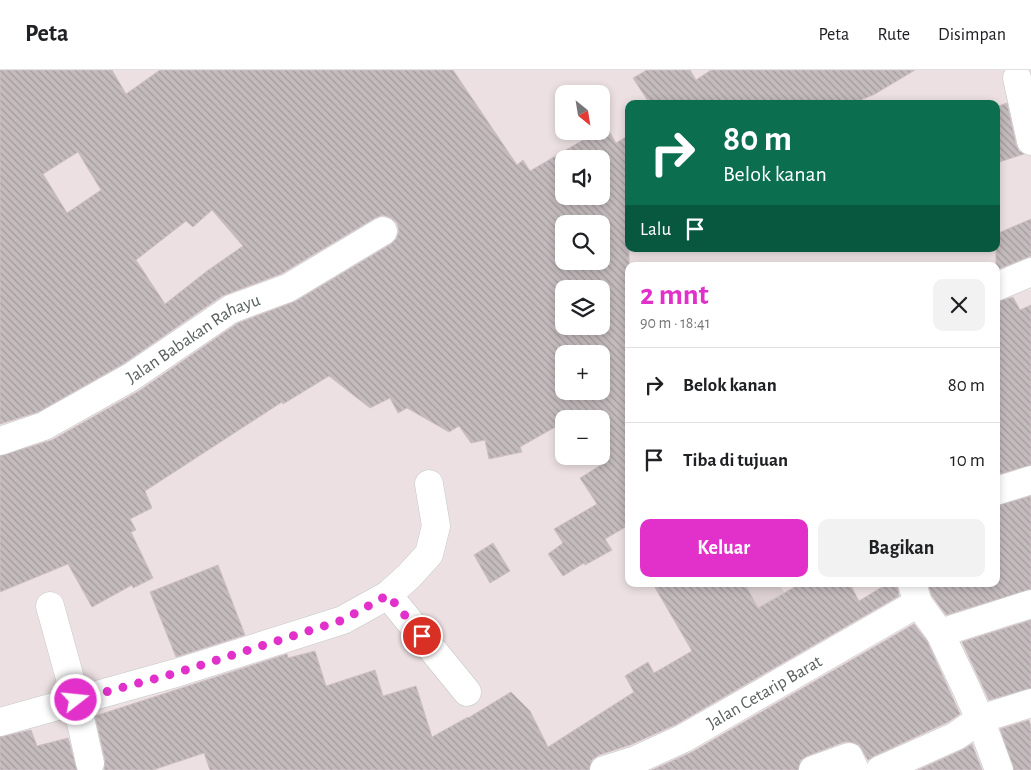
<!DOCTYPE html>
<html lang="id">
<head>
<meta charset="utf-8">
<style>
	:root { --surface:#fff; --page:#f2f2f2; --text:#202124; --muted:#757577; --line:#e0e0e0; --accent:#e131ca }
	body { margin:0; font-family:"Alegreya Sans",sans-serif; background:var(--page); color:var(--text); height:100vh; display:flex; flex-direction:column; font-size:19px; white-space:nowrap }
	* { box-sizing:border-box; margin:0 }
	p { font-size:16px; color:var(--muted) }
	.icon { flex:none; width:28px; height:28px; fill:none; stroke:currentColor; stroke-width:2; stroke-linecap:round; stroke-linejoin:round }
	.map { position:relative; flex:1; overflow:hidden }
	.details { position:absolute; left:625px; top:192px; width:375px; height:325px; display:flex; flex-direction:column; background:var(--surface); border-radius:10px; box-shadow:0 2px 8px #0003 }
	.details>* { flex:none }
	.banner { position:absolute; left:625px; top:30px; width:375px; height:152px; border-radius:10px; box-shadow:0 2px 8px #0003; background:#0b6e4f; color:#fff; overflow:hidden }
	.needle { width:32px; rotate:150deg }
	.tools { position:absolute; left:555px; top:15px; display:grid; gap:10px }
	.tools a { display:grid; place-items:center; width:55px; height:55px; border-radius:10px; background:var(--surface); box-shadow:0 2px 8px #0003; font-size:25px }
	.pin { position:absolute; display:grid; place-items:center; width:42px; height:42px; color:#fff; margin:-21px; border:2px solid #fff; border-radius:50%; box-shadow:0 1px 5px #0007 }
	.me { position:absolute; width:55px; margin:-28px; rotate:74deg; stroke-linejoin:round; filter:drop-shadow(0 0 4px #0008) }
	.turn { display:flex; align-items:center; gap:18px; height:105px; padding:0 15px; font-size:22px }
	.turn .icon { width:65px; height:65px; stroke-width:2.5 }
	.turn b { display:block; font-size:35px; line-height:42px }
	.then { display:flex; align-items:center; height:48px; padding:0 15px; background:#0003; gap:10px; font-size:19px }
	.round { display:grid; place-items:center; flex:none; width:52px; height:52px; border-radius:10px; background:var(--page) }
	.head { display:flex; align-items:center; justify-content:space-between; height:85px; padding:0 15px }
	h1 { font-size:30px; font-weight:700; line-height:38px; color:var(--accent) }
	.primary-button { display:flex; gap:10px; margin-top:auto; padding:10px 15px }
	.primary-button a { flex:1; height:58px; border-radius:10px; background:var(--accent); color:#fff; font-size:20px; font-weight:700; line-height:58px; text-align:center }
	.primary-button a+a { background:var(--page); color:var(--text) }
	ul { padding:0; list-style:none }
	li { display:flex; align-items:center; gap:15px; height:75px; padding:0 15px; border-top:1px solid var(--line) }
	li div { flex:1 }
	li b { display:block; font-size:19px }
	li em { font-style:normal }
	header { display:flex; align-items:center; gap:30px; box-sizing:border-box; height:70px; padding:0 25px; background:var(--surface); border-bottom:1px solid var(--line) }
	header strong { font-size:24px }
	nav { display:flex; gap:28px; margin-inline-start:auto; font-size:18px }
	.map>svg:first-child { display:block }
	.education { fill:#dbcfd1 }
	.building { fill:url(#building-back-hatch); stroke:#d0bfc4; fill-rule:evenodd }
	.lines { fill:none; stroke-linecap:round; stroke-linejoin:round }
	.minor-casing { stroke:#c2c9c7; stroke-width:29 }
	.minor { stroke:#fff; stroke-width:28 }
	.route { stroke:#e131ca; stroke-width:9; stroke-dasharray:0 16.2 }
	.labels { text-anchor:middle; stroke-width:4; stroke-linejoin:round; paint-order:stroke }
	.street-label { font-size:18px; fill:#59615e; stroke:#fff }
</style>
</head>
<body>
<header>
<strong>Peta</strong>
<nav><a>Peta</a><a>Rute</a><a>Disimpan</a></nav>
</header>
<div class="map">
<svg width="1031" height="700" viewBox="0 0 1031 700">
	<defs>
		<pattern id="building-back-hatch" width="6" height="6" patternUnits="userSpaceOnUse" patternTransform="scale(1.25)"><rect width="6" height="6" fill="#c4bbbd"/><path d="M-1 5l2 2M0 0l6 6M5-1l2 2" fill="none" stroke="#a29b9d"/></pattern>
	</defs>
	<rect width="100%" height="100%" fill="#ece0e2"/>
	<path class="education" d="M718 514H779L798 545 750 572Z"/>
	<path class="building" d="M0 0H112L126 24 160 0H453L517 95 523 90 530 101 583 70 598 61H601V59L606 56 616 73 629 65V455L605 469 612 480 585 495 584 493 563 506 548 484 563 473 554 459 597 434 580 408 601 395V349H564V352L520 377 522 382 489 389 485 370 471 373 459 356 449 362 407 338 398 343 390 328 370 338 329 306 283 334 282 332 145 421 152 438 130 449 136 460 131 462 153 508 133 518 132 515 92 537 68 494 0 522V386L52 370 139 321 238 253 296 231 391 174 396 169 399 161 397 153 391 148 383 145 375 148 281 204 222 226 123 294 38 342 0 354ZM78 82 101 120 67 143 43 104ZM564 89H601V126H564ZM212 140 243 176 207 201 165 234 136 190 186 151 193 157ZM564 154H601V191H564ZM564 219H601V256H564ZM564 284H601V321H564Z
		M647 0H690L696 10 711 0H915L875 24 851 34H650L633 8Z
		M1007 33 1016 74 1019 81 1024 84 996 93V37Z
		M1031 149V186L996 200V164Z
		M1013 227 1020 240 1031 235V395L996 405V232Z
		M1031 426V519L946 545 932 526 928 514H996V436Z
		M493 473 510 501 490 513 474 485Z
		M218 495 245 565 176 587 150 522Z
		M653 514H745L758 538 800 514H850L859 531 887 514H897L899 526 677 654 630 675 599 685 592 690 589 700H210L204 683 153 700H104L105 690 95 646 287 584 288 588 315 581 326 616 375 600 383 626 416 616 432 667 468 647V648L511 622 530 641 548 677 634 622 625 606 648 592 654 603 692 581Z
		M1031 550V618L989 630 962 572Z
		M914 554 927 571 960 644 948 652 874 686 868 690 859 675 851 672H844L807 686 801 690 798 700H652L692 682Z
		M1029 650 1031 657V700H1014L1000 659Z
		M31 660 37 676 68 668 77 700H0V667Z
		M972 674 982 700H918L962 680Z"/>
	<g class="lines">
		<g class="minor-casing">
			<g id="minor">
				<path d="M1017 8 1031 71"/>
				<path d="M996 217 1031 202"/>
				<path id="s1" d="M0 371 44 356 131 307 231 239 288 218 383 161"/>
				<path d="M996 421 1031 410"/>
				<path d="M912 514 918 533 940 563 966 618 980 649 999 700"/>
				<path d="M388 525 467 622"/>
				<path d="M50 536 76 630 90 693"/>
				<path d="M940 563 1031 534"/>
				<path d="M0 652 176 603 343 550 388 525 409 506 429 484 436 456 429 414"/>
				<path id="s2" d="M604 700 636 690 684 668 918 533"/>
				<path d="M813 700 849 687 855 700"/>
				<path d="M880 700 956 666 980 649 1031 633"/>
			</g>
		</g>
		<use href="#minor" class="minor"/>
	</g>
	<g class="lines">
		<path class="route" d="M76 630 176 603 343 550 388 525 422 566"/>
	</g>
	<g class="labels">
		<g class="street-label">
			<text dy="6" stroke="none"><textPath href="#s1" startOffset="220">Jalan Babakan Rahayu</textPath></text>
			<text dy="6" stroke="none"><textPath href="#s2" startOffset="179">Jalan Cetarip Barat</textPath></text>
		</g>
	</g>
</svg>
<div class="tools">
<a><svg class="needle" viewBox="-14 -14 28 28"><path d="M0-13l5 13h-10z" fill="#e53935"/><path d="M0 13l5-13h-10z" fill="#757577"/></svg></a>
<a><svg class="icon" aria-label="sound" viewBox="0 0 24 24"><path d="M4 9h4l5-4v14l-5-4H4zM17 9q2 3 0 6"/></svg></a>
<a><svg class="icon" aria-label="search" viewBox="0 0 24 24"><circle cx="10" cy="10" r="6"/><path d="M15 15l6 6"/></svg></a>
<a><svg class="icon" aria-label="layers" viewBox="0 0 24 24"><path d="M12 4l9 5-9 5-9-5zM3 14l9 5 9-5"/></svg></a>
<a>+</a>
<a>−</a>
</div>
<div class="pin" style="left:422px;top:566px;background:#d93025"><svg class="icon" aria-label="arrive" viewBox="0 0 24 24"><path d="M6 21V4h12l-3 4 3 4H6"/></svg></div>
<svg class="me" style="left:76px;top:630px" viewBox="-20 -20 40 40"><circle r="17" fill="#e131ca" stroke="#fff" stroke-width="3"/><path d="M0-11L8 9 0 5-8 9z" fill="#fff"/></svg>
<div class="banner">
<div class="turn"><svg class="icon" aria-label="right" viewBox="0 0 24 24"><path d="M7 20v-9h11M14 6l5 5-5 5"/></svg><div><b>80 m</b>Belok kanan</div></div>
<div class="then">Lalu<svg class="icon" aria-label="arrive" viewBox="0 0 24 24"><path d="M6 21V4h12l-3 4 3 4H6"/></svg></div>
</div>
<section class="details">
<div class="head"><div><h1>2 mnt</h1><p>90 m · 18:41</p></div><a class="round"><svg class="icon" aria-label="close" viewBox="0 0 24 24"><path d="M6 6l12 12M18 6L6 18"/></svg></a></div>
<ul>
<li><svg class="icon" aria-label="right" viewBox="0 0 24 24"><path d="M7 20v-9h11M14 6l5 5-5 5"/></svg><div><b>Belok kanan</b></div><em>80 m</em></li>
<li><svg class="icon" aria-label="arrive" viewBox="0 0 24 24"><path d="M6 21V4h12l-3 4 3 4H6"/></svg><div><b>Tiba di tujuan</b></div><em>10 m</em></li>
</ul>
<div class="primary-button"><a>Keluar</a><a>Bagikan</a></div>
</section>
</div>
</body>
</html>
